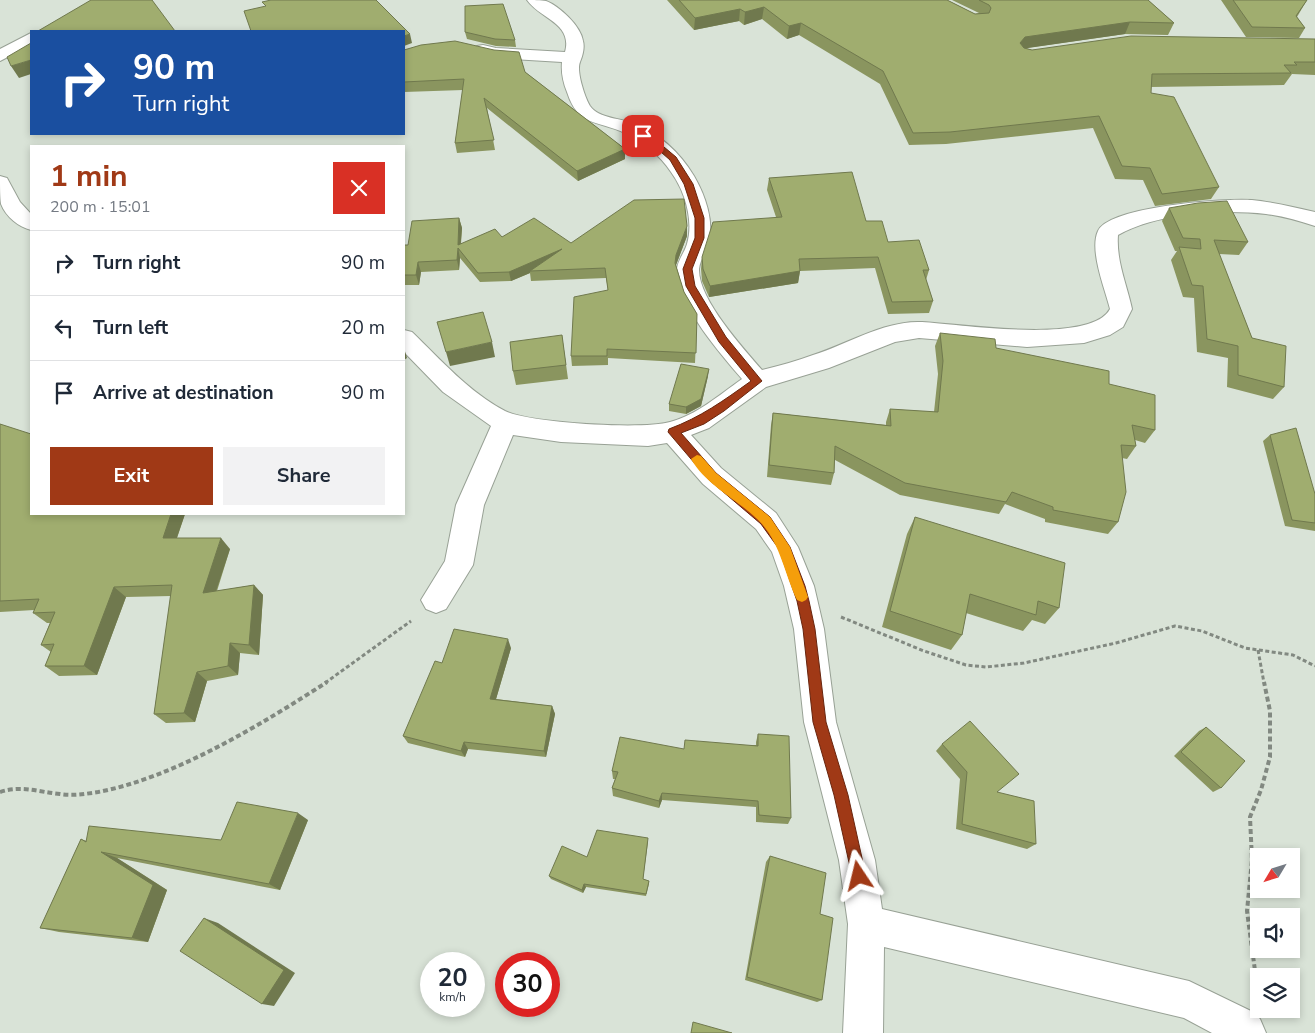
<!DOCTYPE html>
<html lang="en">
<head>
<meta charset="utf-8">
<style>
	:root { --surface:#fff; --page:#f2f2f3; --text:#1f2937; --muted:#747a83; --line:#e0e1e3; --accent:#a03916 }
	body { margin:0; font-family:"Nunito Sans",sans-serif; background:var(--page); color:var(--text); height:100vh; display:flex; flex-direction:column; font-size:19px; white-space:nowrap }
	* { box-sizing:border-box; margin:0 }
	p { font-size:16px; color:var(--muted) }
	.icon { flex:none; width:28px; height:28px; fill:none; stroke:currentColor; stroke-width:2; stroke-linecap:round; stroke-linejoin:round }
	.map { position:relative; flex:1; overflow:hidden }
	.panel { position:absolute; left:30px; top:145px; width:375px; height:370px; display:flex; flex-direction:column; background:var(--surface); border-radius:0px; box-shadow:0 2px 8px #0003 }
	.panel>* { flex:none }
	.banner { position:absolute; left:30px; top:30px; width:375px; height:105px; border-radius:0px; box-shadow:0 2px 8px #0003; background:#1a4fa0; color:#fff; overflow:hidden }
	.needle { width:32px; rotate:232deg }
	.tools { position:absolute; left:1250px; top:848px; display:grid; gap:10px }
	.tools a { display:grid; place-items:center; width:50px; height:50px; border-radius:0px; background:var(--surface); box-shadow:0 2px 8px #0003; font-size:25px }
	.speed { position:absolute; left:420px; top:952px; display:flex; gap:10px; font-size:25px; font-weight:700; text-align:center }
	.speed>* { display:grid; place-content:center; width:65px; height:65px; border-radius:50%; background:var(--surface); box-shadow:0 2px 8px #0003; line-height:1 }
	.speed small { font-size:12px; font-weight:400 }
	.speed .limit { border:8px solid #d22; background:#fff; color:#111 }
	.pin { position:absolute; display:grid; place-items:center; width:42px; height:42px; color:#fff; margin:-21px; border-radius:10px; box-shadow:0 2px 8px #0006 }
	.me { position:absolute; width:55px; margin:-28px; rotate:350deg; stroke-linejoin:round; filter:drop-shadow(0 0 4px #0008) }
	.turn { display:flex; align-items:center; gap:18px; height:105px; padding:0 20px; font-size:22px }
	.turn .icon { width:65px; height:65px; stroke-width:2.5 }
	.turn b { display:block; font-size:35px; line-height:42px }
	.round { display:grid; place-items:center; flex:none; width:52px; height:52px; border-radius:0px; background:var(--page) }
	.summary { display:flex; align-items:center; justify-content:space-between; height:85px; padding:0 20px }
	h1 { font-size:30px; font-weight:700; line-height:38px; color:var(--accent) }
	.action { display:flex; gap:10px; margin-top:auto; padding:10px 20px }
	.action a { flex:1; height:58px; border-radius:0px; background:var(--accent); color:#fff; font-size:20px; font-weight:700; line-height:58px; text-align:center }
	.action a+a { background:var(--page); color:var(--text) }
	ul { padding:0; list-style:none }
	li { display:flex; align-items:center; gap:15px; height:65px; padding:0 20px; border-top:1px solid var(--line) }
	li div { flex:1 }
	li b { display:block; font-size:19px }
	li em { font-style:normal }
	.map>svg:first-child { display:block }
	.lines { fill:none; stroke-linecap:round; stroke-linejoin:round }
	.minor-casing { stroke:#98a195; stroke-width:2 }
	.path-far1 { stroke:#828981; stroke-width:3; stroke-dasharray:4 2.5; stroke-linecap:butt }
	.path { stroke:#828981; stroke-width:4; stroke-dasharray:5 3; stroke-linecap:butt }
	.minor { fill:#fff; fill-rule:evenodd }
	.wall { fill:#8a955f }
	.shaded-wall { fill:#70794e }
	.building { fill:#a0ad6f; stroke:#70794e }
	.route { fill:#a03916; stroke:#68250e }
	.slow { fill:#f59e0b }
</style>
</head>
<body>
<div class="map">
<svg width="1315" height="1033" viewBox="0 0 1315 1033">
	<rect width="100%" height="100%" fill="#d9e3d7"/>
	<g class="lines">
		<g class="minor-casing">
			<path id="minor" d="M527 0C533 0 541 0 546 1 559 6 581 26 583 41 585 48 582 57 580 62 576 71 585 98 590 106 599 119 622 118 635 124 660 134 680 153 694 176 705 195 715 222 708 244 706 252 700 260 699 269 698 299 743 348 762 370 779 366 797 361 813 355 848 344 885 320 922 322 959 324 1091 345 1110 309 1105 289 1089 250 1098 231 1109 206 1226 198 1252 200 1273 202 1294 207 1315 212V226C1299 221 1283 216 1266 214 1221 209 1158 213 1118 235 1116 261 1127 285 1132 309L1123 327 1110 335 1084 343 1027 347 919 338 895 342 829 368 766 387 709 428 691 435 721 468 776 513 798 547 814 586 824 629 836 722 875 860 882 909 1189 981 1253 1012 1260 1019 1266 1033H1212L1184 1018 884 947 883 1033H843L848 924 839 860 804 722 794 629 784 586 772 552 756 529 703 484 667 443 648 446 561 442 513 435 484 505 473 565 446 609 436 613 426 609 421 600 445 561 456 505 491 426 443 392 404 352V330L412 332C441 360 469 392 505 411 530 423 643 430 670 422 697 415 719 395 742 379 719 352 681 309 677 273 676 262 684 254 687 244 694 221 685 191 671 172 660 155 643 142 625 133 597 120 578 127 567 92 563 82 561 73 562 62L496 58 477 54 474 50 477 46 483 45 496 48 565 52C573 23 540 19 527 0Z
				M31 33V45L0 61V49Z
				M0 176 7 178 20 202 31 214V230C19 227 6 217 1 204 0 197 0 184 0 176Z"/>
		</g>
		<path class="path-far1" d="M841 617 924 651 966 665 986 667 1024 663 1116 643 1175 626 1202 631 1245 648 1293 655 1315 666
			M1258 650 1264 683
			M325 683 411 621"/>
		<path class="path" d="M0 792C22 785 38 792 60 794 73 796 85 794 98 792 174 778 262 724 327 682
			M1258 993 1247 911 1252 860 1250 817 1261 790 1270 757V711L1264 682"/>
		<use href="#minor" class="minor"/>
	</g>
	<path class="wall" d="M667 0H947L975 14 979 13 952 0H1148L1174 23 1168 35 1125 34 1026 48 1032 50 1315 39V75L1292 74 1284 85 1151 87V93L1219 187 1211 199 1155 206 1143 180 1115 179 1093 128 946 144 909 145 880 84 799 35 787 39 762 19 744 25 739 21 694 30Z
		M1221 0H1307L1297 17 1305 28 1299 38 1246 37Z
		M465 32 515 40 516 47 496 46 467 39Z
		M404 50 525 72 625 149V159L578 181 487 108 495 150 457 153 455 143 463 90 404 92Z
		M769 178 866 221 888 242 929 270 926 280 933 301 929 313 888 314 875 268 800 271 798 283 709 297 702 281 701 269 702 257 776 217 767 190Z
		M1169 208 1248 242 1239 255 1219 254 1252 338 1284 387 1273 399 1227 387 1228 358 1197 352 1194 298 1183 297 1171 260 1177 251H1175L1162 221Z
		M459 218 462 228 461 244 502 237 571 243 687 236 676 265 684 292 697 314 695 363 608 358V365L572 366 571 356 608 290 606 278 531 281 530 273 511 281 480 282 460 258 459 270 421 272 419 285H404V245H408Z
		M940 333 996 348 1109 384 1155 430 1145 443 1135 440 1136 446 1127 459 1122 458 1118 522 1108 534 1045 522V519L1005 504 999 514 900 495 835 460 834 473 831 485 767 477 771 425 773 413 886 425V422L890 409 934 412 938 374 935 346Z
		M562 335 568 379 516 385 513 371Z
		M708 376 701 406 686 414 669 411V404Z
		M0 424 31 514H185L177 538 230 549 217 591 254 585 263 595 259 655 240 653 238 675 207 681 195 722 166 723 154 714 171 596 126 597 97 675 59 676 45 666 51 652 41 645 50 623H47L33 613 34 610 0 612Z
		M1270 435 1315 494V531L1285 526 1263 441Z
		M915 517 1059 608 1045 624 1032 620 1023 631 966 613 962 635 951 650 882 627 907 534Z
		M511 648 496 699 552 706 555 714 546 757 468 749 465 757 408 743 403 736 442 663Z
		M1206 727 1221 788 1213 792 1174 756 1199 731Z
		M758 734 791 818 788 824 756 822V807L662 800 659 808 613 796 612 788 615 779H613L612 771 684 749 756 745V742Z
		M942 744 997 792 1036 844 1027 849 956 829 960 779 936 751Z
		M308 820 280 890 117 858 167 890 148 942 59 932 40 928 81 839 87 841 221 840Z
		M648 842 643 879 649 881V884L646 896 586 887 583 893 551 879 549 876 587 857Z
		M770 856 820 914 822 1000 817 1002 745 980 766 862Z"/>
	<path class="shaded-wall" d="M764 7 762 19 744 25 745 12Z
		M740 9 739 21 694 30 695 18Z
		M1130 22 1125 34 1021 49 1020 43 1025 37Z
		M801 23 799 35 787 39 789 26Z
		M410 34 412 43 404 46V36Z
		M31 60V74L19 78 11 66Z
		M625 149V159L578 181 577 171Z
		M459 218 462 228 460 251 458 245Z
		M687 226V236L676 265 675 273 676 255Z
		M458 248 460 258 459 270 457 260Z
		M562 249 530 271V273L511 281 509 272Z
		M418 262 421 272 419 285 416 275Z
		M800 271 798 283 709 297 710 286Z
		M492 342 495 357 450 366 446 352Z
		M404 348 407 358 404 360Z
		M709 369 708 376 701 406 686 414V407Z
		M171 514H185L173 549 163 538Z
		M221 538 230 549 212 603 203 593Z
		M254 585 263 595 259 655 249 645Z
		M114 587 126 597 97 675 84 666Z
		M508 639 511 648 494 706 490 699Z
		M230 643 240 653 238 675 228 666Z
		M197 672 207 681 195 722 184 713Z
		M552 706 555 714 546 757 544 751Z
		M464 742 468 749 465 757 461 751Z
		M662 793V800L659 808V801Z
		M298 813 308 820 280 890 269 884Z
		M101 852 117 858 167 890 148 942 132 938Z
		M584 884 586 887 583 893 582 890Z
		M204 918 218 923 295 973 274 1006 262 1004Z"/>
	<path class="building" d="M91 0H152L175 31H38Z
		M271 0H376L410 34 404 36V31H251L244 11 266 6 262 2Z
		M679 0H947L975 14 989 13 991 8 989 5 979 0H1148L1174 23 1130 22 1025 37 1020 43 1024 48 1032 50 1131 36 1315 39V62H1294L1297 65H1284L1291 73 1152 74 1151 93 1174 97 1219 187 1162 194 1150 168 1122 166 1099 116 950 132 913 133 883 71 801 23 789 26 764 7 745 12 740 9 695 18Z
		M1233 0H1307L1296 16 1305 28 1252 27Z
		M503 4 515 40 495 39 465 32V6Z
		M455 41 494 50 519 52 525 72 625 149 577 171 484 98 494 140 455 143 464 79 404 82V50L421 45Z
		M31 43V60L11 66 7 57Z
		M852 172 866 221H882L888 242 919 240 929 270H923L933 301 892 302 878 257 799 259 800 271 710 286 703 269 702 257 713 222 782 217 769 178Z
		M684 199 687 226 676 255 675 263 684 292 697 314 696 353 607 349V356H571L574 297 608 290 605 268 530 271 562 249 509 272 478 273 458 248 457 260 418 262 416 275H404V245H408L412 221 459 218 458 245 495 229 502 237 534 218 571 243 634 200Z
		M1227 201 1248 242 1214 240 1252 338 1286 346 1284 387 1238 375V346L1207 339 1203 286 1192 285 1179 247 1201 249 1200 239 1183 238 1169 208 1198 203Z
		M483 312 492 342 446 352 437 322Z
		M940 333 995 339 996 348 1109 371V384L1155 395V430L1132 425 1136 446 1121 445 1126 492 1118 522 1053 510V507L1012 492 1006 502 905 483 835 446 834 473 769 465 773 413 891 426 890 409 938 412 943 361Z
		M562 335 566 365 513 371 510 342Z
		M681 364 709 369 701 399 686 407 669 404Z
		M0 424 31 434V514H171L163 538H221L203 593 254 585 249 645 230 643 228 666 197 672 184 713 154 714 172 585 114 587 84 666H45L54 644 41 645 55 612 33 613 39 599 0 601Z
		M1296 428 1315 494V523L1292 520 1270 435Z
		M915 517 1065 563 1059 608 1038 601 1036 615 970 594 962 635 890 611Z
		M454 629 508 639 490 699 552 706 544 751 464 742 461 751 403 736 435 661 442 663Z
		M970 721 1019 774 997 792 1034 801 1036 844 962 824 967 772 942 744Z
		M1206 727 1245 761 1221 788 1181 752Z
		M758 734 789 736 791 818 759 815 758 801 662 793 659 801 612 788 618 772 612 771 620 737 684 749 685 740 758 746Z
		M237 802 298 813 269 884 101 852 153 885 132 938 40 928 81 839 86 842 89 826 221 840Z
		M597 830 648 838 643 879 649 881 646 894 584 884 582 890 549 876 562 846 587 857Z
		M770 856 826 873 820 914 833 918 822 1000 747 977Z
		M204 918 284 970 262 1004 180 951Z
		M693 1022 732 1033H691Z"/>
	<path class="route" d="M640 135H646L658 142 676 157 693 184 704 218V238L692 269 695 286 726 337 762 381 724 411 704 424 681 433 716 473 770 517 790 547 805 586 809 601 815 629 826 722 848 795 866 876 864 881 859 883 854 881 852 876 834 795 813 722 803 629 797 601 779 549 761 524 708 479 668 432 669 429C701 417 723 401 751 381L719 342 686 286 683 269 695 238V218L684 184 670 160 653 145 640 138Z"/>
	<path class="slow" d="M697 455 701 456 716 473 770 517 790 547 808 597 806 600 802 602 797 600C785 575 781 546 762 524 741 501 707 487 691 459Z"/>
</svg>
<div class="tools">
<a><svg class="needle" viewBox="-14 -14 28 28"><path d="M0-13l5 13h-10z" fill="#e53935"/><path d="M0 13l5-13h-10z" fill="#747a83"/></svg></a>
<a><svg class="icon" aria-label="sound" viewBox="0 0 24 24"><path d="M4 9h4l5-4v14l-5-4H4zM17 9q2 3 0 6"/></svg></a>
<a><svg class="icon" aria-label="layers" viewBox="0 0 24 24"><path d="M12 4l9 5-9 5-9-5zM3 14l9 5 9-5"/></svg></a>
</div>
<div class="speed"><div>20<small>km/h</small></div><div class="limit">30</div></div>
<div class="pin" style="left:643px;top:136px;background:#d93025"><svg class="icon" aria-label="arrive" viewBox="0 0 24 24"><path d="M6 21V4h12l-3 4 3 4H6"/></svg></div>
<svg class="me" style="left:859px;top:876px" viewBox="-20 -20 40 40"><path d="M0-17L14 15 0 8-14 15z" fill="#a03916" stroke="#fff" stroke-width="4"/></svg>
<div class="banner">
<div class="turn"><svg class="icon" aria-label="right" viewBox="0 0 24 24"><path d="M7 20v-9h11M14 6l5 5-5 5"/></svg><div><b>90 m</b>Turn right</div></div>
</div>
<section class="panel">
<div class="summary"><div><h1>1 min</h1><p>200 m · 15:01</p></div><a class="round" style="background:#d93025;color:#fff"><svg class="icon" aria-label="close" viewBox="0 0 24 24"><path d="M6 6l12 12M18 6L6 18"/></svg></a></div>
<ul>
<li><svg class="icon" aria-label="right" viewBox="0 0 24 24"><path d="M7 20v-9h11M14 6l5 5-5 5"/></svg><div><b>Turn right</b></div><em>90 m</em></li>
<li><svg class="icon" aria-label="left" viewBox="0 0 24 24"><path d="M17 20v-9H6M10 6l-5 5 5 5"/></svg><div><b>Turn left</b></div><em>20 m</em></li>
<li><svg class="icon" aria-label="arrive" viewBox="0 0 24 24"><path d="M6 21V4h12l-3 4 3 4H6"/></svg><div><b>Arrive at destination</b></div><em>90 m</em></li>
</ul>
<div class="action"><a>Exit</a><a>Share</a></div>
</section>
</div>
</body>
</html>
